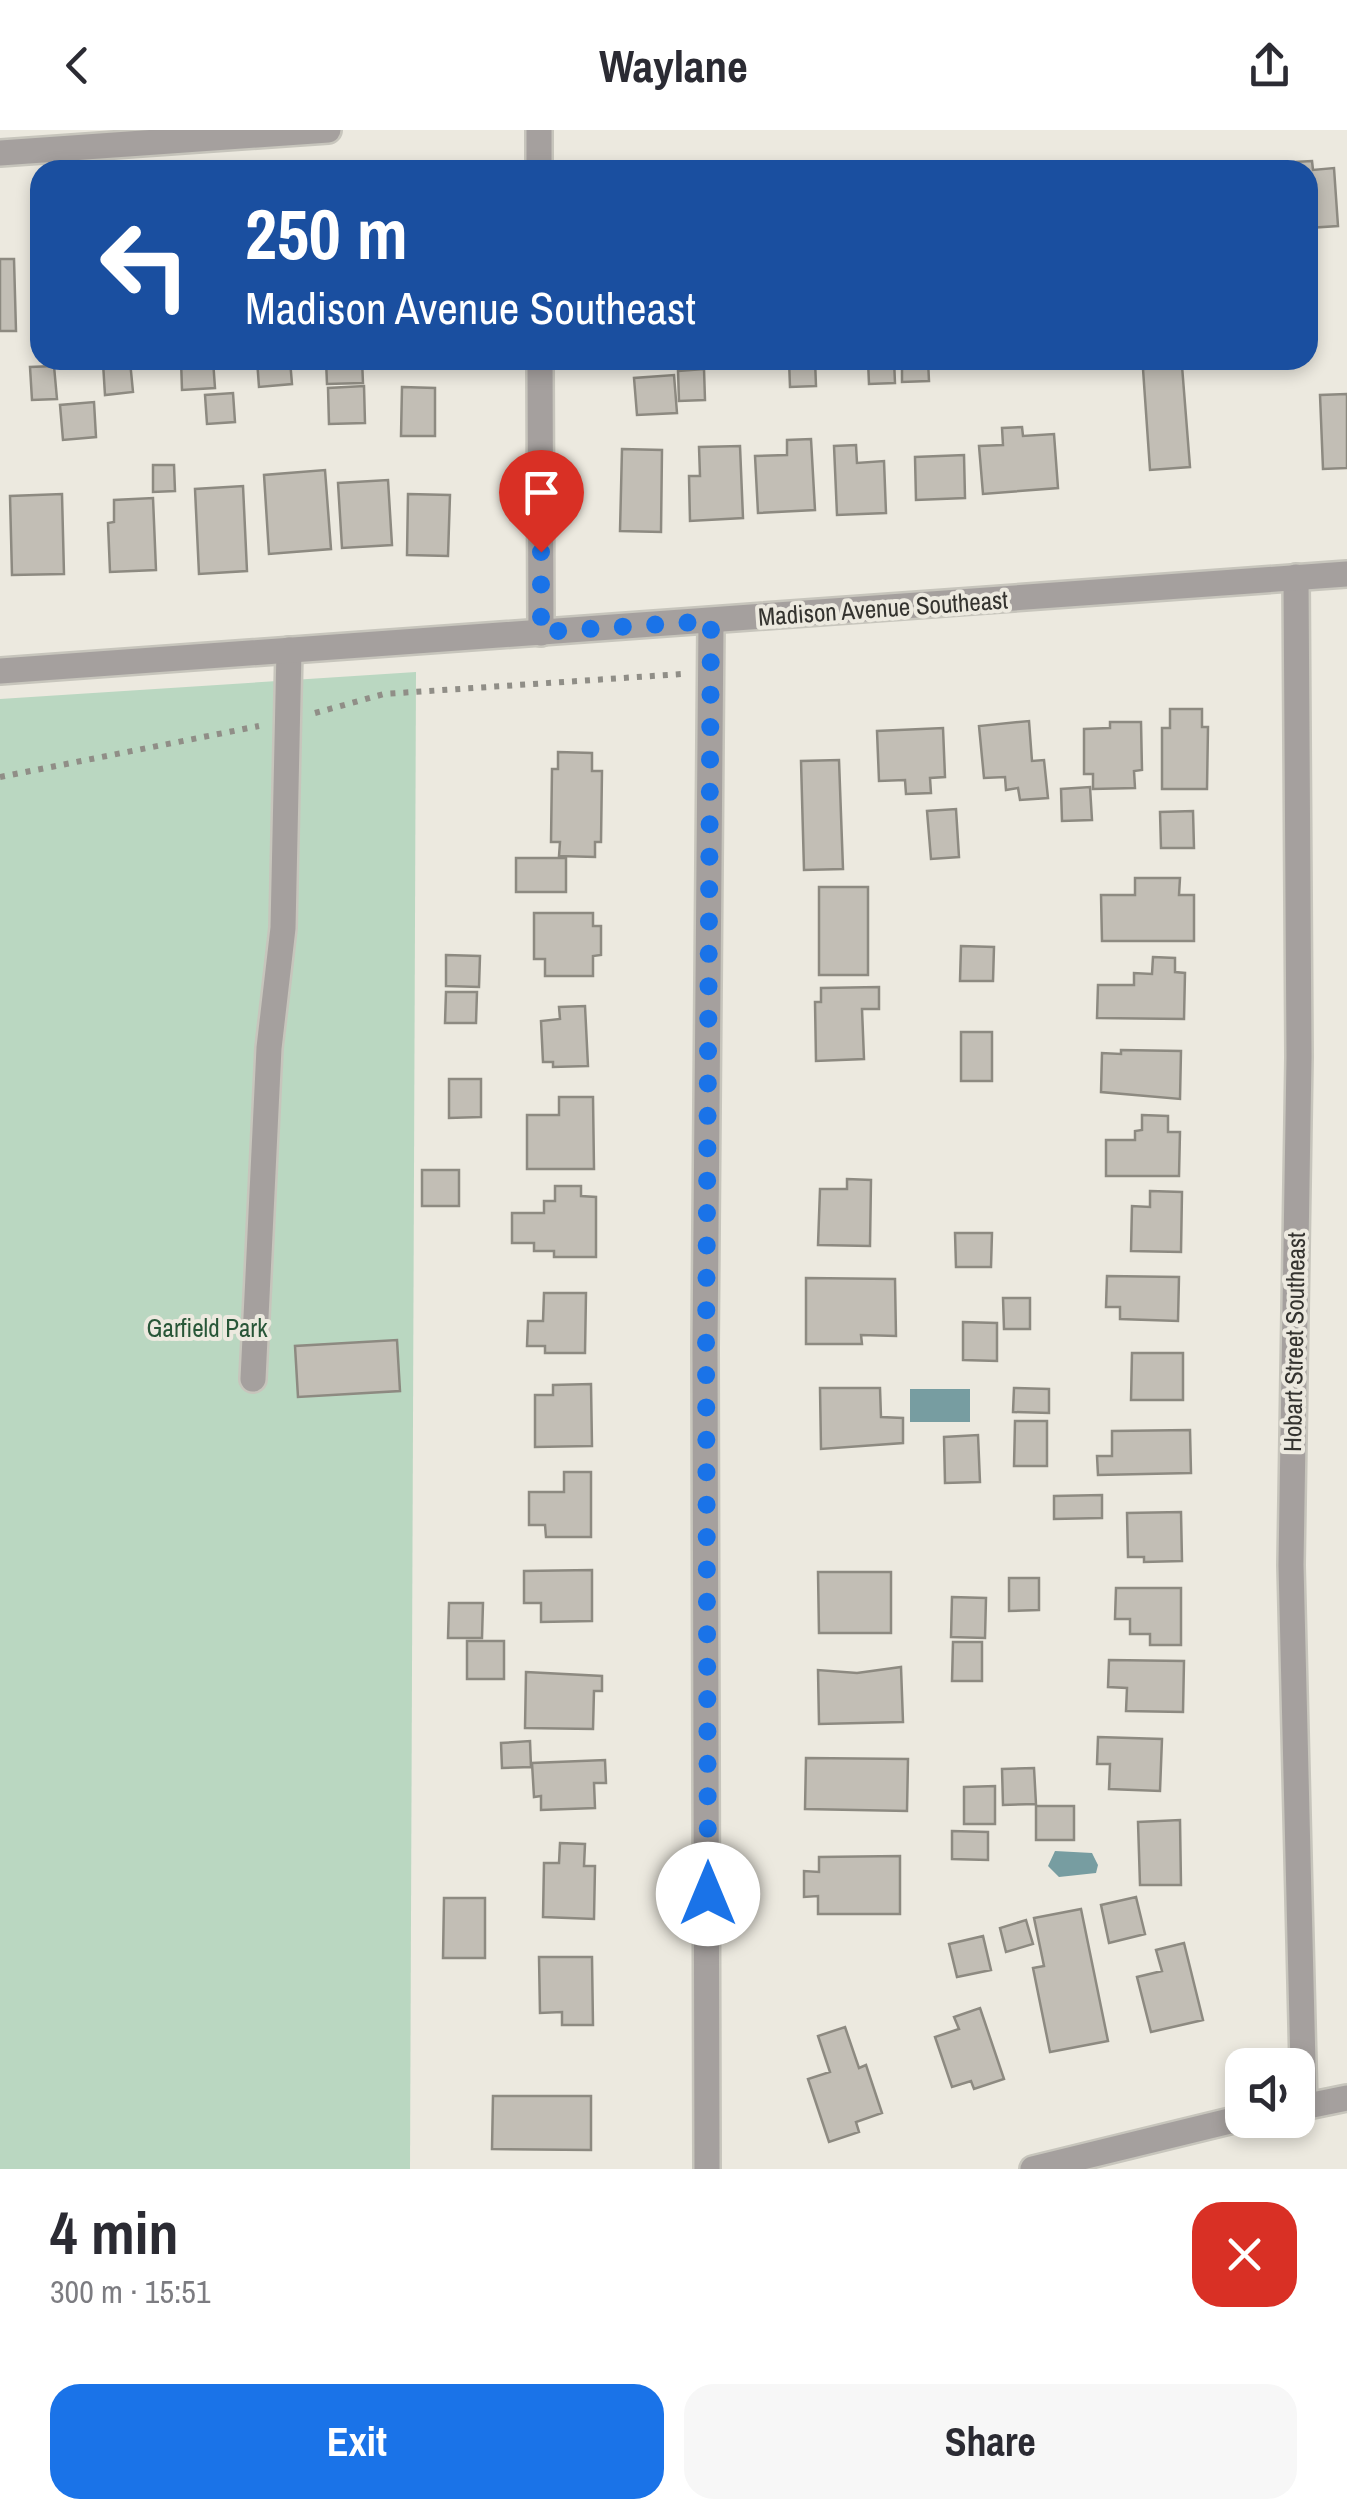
<!DOCTYPE html>
<html lang="en">
<head>
<meta charset="utf-8">
<style>
	:root { --surface:#fff; --page:#f7f7f7; --text:#2b2b33; --muted:#7c7c81; --accent:#1a73e8 }
	body { margin:0; font-family:"Archivo Narrow",sans-serif; background:var(--page); color:var(--text); height:100vh; display:flex; flex-direction:column; font-size:38px; white-space:nowrap }
	* { box-sizing:border-box; margin:0 }
	p { font-size:32px; color:var(--muted) }
	.icon { flex:none; width:55px; height:55px; fill:none; stroke:currentColor; stroke-width:2; stroke-linecap:round; stroke-linejoin:round }
	.map { position:relative; height:2039px; overflow:hidden }
	.details { display:flex; flex-direction:column; background:var(--surface); flex:1 }
	.details>* { flex:none }
	.top-card { position:absolute; left:30px; top:30px; width:1288px; height:210px; border-radius:30px; box-shadow:0 5px 15px #0003; background:#1a4fa0; color:#fff; overflow:hidden }
	.tools { position:absolute; left:1225px; top:1918px; display:grid; gap:20px }
	.tools a { display:grid; place-items:center; width:90px; height:90px; border-radius:20px; background:var(--surface); box-shadow:0 5px 15px #0003; font-size:50px }
	.pin { position:absolute; display:grid; place-items:center; width:85px; height:85px; color:#fff; margin:-102px -42px; border-radius:50% 50% 50% 0; rotate:-45deg; box-shadow:0 0 10px #0007 }
	.pin .icon { rotate:45deg }
	.me { position:absolute; width:110px; margin:-55px; rotate:0deg; stroke-linejoin:round; filter:drop-shadow(0 0 8px #0008) }
	.turn { display:flex; align-items:center; gap:35px; height:210px; padding:0 50px; font-size:45px }
	.turn .icon { width:130px; height:130px; stroke-width:2.5 }
	.turn b { display:block; font-size:70px; line-height:85px }
	.round { display:grid; place-items:center; flex:none; width:105px; height:105px; border-radius:30px; background:var(--page) }
	.summary { display:flex; align-items:center; justify-content:space-between; height:170px; padding:0 50px }
	h1 { font-size:60px; font-weight:800; line-height:75px }
	.primary-button { display:flex; gap:20px; margin-top:auto; padding:20px 50px }
	.primary-button a { flex:1; height:115px; border-radius:30px; background:var(--accent); color:#fff; font-size:40px; font-weight:800; line-height:115px; text-align:center }
	.primary-button a+a { background:var(--page); color:var(--text) }
	header { display:flex; justify-content:space-between; align-items:center; height:130px; padding:0 50px; background:var(--surface); font-size:45px; font-weight:800 }
	.map>svg:first-child { display:block }
	.green { fill:#bad7c1 }
	.water { fill:#779da1 }
	.building { fill:#c2beb5; stroke:#8d8a81; stroke-width:2.5 }
	.lines { fill:none; stroke-linecap:round; stroke-linejoin:round }
	.minor-casing { stroke:#c7c5bc; stroke-width:30 }
	.tertiary-casing { stroke:#c7c5bc; stroke-width:30 }
	.path { stroke:#908e87; stroke-width:6; stroke-dasharray:5 8; stroke-linecap:butt }
	.minor { stroke:#a5a09e; stroke-width:25 }
	.tertiary { stroke:#a5a09e; stroke-width:25 }
	.route { stroke:#1a73e8; stroke-width:18; stroke-dasharray:0 32.4 }
	.labels { text-anchor:middle; stroke-width:8; stroke-linejoin:round; paint-order:stroke }
	.street-label { font-size:25px; fill:#34332f; stroke:#ece9df }
	.park-label { font-size:25px; fill:#285638; stroke:#ece9df }
</style>
</head>
<body>
<header><svg class="icon" aria-label="back" viewBox="0 0 24 24"><path d="M15 5l-7 7 7 7"/></svg>Waylane<svg class="icon" aria-label="share" viewBox="0 0 24 24"><path d="M12 15V3M7 8l5-5 5 5M5 13v7h14v-7"/></svg></header>
<div class="map">
<svg width="1347" height="2039" viewBox="0 0 1347 2039">
	<rect width="100%" height="100%" fill="#ece9df"/>
	<path class="green" d="M416 542 410 2039H0V569Z"/>
	<path class="water" d="M910 1259H970V1292H910Z
		M1055 1721 1092 1723 1098 1735 1096 1743 1059 1747 1048 1736Z"/>
	<path class="building" d="M1312 31 1313 40 1334 38 1338 96 1308 98V105V40H1274L1273 33Z
		M0 129H14L16 201H0Z
		M181 230H213L215 258 182 260Z
		M257 230H290L292 254 259 257Z
		M326 230H362L363 253 327 254Z
		M789 230H815L816 256 790 257Z
		M868 230H894L895 253 869 254Z
		M902 230H928L929 251 902 252Z
		M130 231 133 262 105 265 103 233Z
		M54 236 57 269 32 270 30 237Z
		M1182 236 1190 337 1150 340 1143 239Z
		M704 239 705 270 679 271 678 241Z
		M674 245 677 283 637 285 634 248Z
		M364 256 365 293 329 294 328 258Z
		M402 257 435 258V306H401Z
		M233 263 235 292 207 294 205 265Z
		M1347 264V338L1323 339 1320 265Z
		M94 272 96 307 63 310 60 275Z
		M1022 297 1023 306 1054 304 1058 358 983 364 979 316 1003 315 1002 298Z
		M811 309 815 380 758 383 755 326 787 325V310Z
		M856 315 857 333 884 331 886 383 837 385 834 316Z
		M740 316 743 388 690 391 689 346H700L699 317Z
		M622 319 662 320 661 402 620 401Z
		M964 325 965 368 916 370 915 327Z
		M153 335H174L175 361 153 362Z
		M325 340 331 419 269 424 264 345Z
		M388 350 392 415 342 418 338 353Z
		M243 356 247 441 199 444 195 359Z
		M62 364 64 444 12 445 10 366Z
		M408 364 450 365 448 426 407 425Z
		M153 368 156 440 110 442 108 393 114 392V370Z
		M1170 579H1202V597H1208L1207 659H1162V598H1170Z
		M1029 591 1032 631 1044 630 1048 668 1020 670 1018 658 1006 660 1005 647 984 648 979 596Z
		M1110 592H1141L1142 640 1134 641 1135 658 1093 659V644H1084V599L1110 598Z
		M943 598 945 647 930 648 931 663 906 664 905 650 879 651 877 601Z
		M558 622 592 623V641H602L601 712H595V727L559 726 560 712H551L552 639H558Z
		M839 630 843 739 804 740 801 631Z
		M1090 657 1092 690 1062 691 1061 659Z
		M956 679 959 727 931 729 927 681Z
		M1193 681 1194 718H1161L1160 682Z
		M516 728H566V762H516Z
		M1135 748H1180L1179 765H1194V811H1102L1101 765H1135Z
		M819 757H868V845H819Z
		M534 783H593V796H601V825L593 826V846H545V829H534Z
		M961 816 994 817 993 851H960Z
		M446 825 480 826 479 857 446 856Z
		M1153 827 1175 828V842L1185 843 1184 889 1097 888 1098 855H1134V843L1152 844Z
		M879 857V879H862L864 929 816 931 815 872H821V858Z
		M446 862H477L476 893H445Z
		M585 876 588 936 553 937V932H543L541 891 560 889 559 877Z
		M961 902H992V951H961Z
		M1121 920 1181 921 1180 969 1101 962 1102 923 1121 924Z
		M449 949H481V987L449 988Z
		M559 967H593L594 1039H527V985H559Z
		M1142 985 1168 986V1002H1180L1179 1046H1106V1010H1135V1001L1142 1000Z
		M422 1040H459V1076H422Z
		M847 1049 871 1050 870 1116 818 1115 820 1059H847Z
		M555 1056H581V1066L596 1067V1127H554V1121H534V1113H512V1083H544V1071H555Z
		M1150 1061 1182 1062 1181 1122 1131 1121 1132 1076 1150 1077Z
		M955 1103H992L991 1137H956Z
		M1107 1146 1179 1147 1178 1191 1120 1189V1177H1106Z
		M806 1148 895 1149 896 1206 861 1205 862 1214H806Z
		M544 1163H586L585 1223H545V1216H527L528 1191H543Z
		M1003 1168H1030V1199H1004Z
		M963 1192 997 1193V1231L963 1230Z
		M397 1210 400 1261 298 1267 295 1216Z
		M1132 1223H1183V1270H1131Z
		M591 1254 592 1316 535 1317V1265H553V1255Z
		M820 1258H880L881 1287 903 1288V1313L821 1319Z
		M1014 1258 1049 1259V1283L1013 1282Z
		M1015 1291H1047V1336H1014Z
		M1190 1300 1191 1343 1098 1345 1097 1326H1112V1301Z
		M978 1305 980 1352 945 1353 944 1307Z
		M564 1342H591V1407H546L545 1395H529V1362H564Z
		M1102 1365V1388L1054 1389V1366Z
		M1181 1382 1182 1431 1144 1432V1427H1128L1127 1383Z
		M592 1440V1491L541 1492V1473H524V1441Z
		M818 1442H891V1503H819Z
		M1009 1448H1039V1480L1009 1481Z
		M1116 1458H1181V1515H1150V1504H1130V1489H1115Z
		M952 1467 986 1468 985 1508 951 1507Z
		M449 1473H483L482 1508H448Z
		M467 1511H504V1549H467Z
		M953 1512H982V1551H952Z
		M1109 1530 1184 1531 1183 1582 1126 1581 1127 1558 1108 1557Z
		M901 1537 903 1592 819 1594 818 1540 857 1543Z
		M526 1542 602 1546V1561H594L593 1599 525 1598Z
		M1098 1607 1162 1609 1160 1661 1109 1659 1110 1634H1097Z
		M530 1611 531 1637 502 1638 501 1613Z
		M806 1628 908 1629 907 1681 805 1679Z
		M605 1630 606 1653H594L595 1678 541 1680V1666L534 1667 532 1633Z
		M1034 1638 1036 1674 1003 1675 1002 1639Z
		M995 1656V1694H964V1657Z
		M1036 1676H1074V1710H1036Z
		M1180 1690 1181 1755H1140L1138 1692Z
		M952 1701 988 1702V1730L952 1729Z
		M560 1713 585 1714 584 1736H595L594 1789 543 1787 544 1733H559Z
		M900 1726V1784H818V1766L804 1767V1741L819 1742V1727Z
		M1136 1767 1145 1804 1109 1813 1101 1775Z
		M444 1768H485V1828H443Z
		M1081 1779 1108 1911 1050 1922 1033 1838 1044 1836 1034 1788Z
		M1026 1790 1033 1814 1006 1822 1000 1798Z
		M983 1806 991 1840 957 1847 949 1814Z
		M1184 1813 1203 1890 1151 1902 1137 1847 1162 1841 1156 1820Z
		M539 1827H592L593 1895H562V1882L540 1883Z
		M980 1878 1004 1949 974 1959 971 1951 952 1957 935 1907 959 1899 954 1887Z
		M845 1897 859 1938 866 1935 882 1983 856 1992 859 2002 829 2012 808 1949 830 1942 818 1906Z
		M493 1966H591V2020L492 2019Z"/>
	<g class="lines">
		<g class="minor-casing">
			<path id="minor" d="M539 0V40
				M0 23 328 0
				M540 230 541 503
				M1296 447 1299 927 1291 1435 1304 1977
				M253 1249 269 918 283 798 289 520
				M1298 1978 1347 1968
				M707 2039 705 1219 711 491
				M1033 2039 1242 1988"/>
		</g>
		<g class="tertiary-casing">
			<path id="tertiary" d="M0 541 1347 444"/>
		</g>
		<path class="path" d="M315 583 384 564 682 544
			M0 647 259 596"/>
		<use href="#minor" class="minor"/>
		<use href="#tertiary" class="tertiary"/>
	</g>
	<g class="lines">
		<path class="route" d="M541 422V502L711 491 706 1219 708 1764"/>
	</g>
	<g class="labels">
		<g class="street-label">
			<text transform="translate(883 478) rotate(-4)" y="9">Madison Avenue Southeast</text>
			<text transform="translate(1294 1212) rotate(-89)" y="9">Hobart Street Southeast</text>
		</g>
		<g class="park-label">
			<text x="207" y="1207">Garfield Park</text>
		</g>
	</g>
</svg>
<div class="tools">
<a><svg class="icon" aria-label="sound" viewBox="0 0 24 24"><path d="M4 9h4l5-4v14l-5-4H4zM17 9q2 3 0 6"/></svg></a>
</div>
<div class="pin" style="left:541px;top:422px;background:#d93025"><svg class="icon" aria-label="arrive" viewBox="0 0 24 24"><path d="M6 21V4h12l-3 4 3 4H6"/></svg></div>
<svg class="me" style="left:708px;top:1764px" viewBox="-20 -20 40 40"><circle r="19" fill="#fff"/><path d="M0-13L10 11 0 6-10 11z" fill="#1a73e8"/></svg>
<div class="top-card">
<div class="turn"><svg class="icon" aria-label="left" viewBox="0 0 24 24"><path d="M17 20v-9H6M10 6l-5 5 5 5"/></svg><div><b>250 m</b>Madison Avenue Southeast</div></div>
</div>
</div>
<section class="details">
<div class="summary"><div><h1>4 min</h1><p>300 m · 15:51</p></div><a class="round" style="background:#d93025;color:#fff"><svg class="icon" aria-label="close" viewBox="0 0 24 24"><path d="M6 6l12 12M18 6L6 18"/></svg></a></div>
<div class="primary-button"><a>Exit</a><a>Share</a></div>
</section>
</body>
</html>
